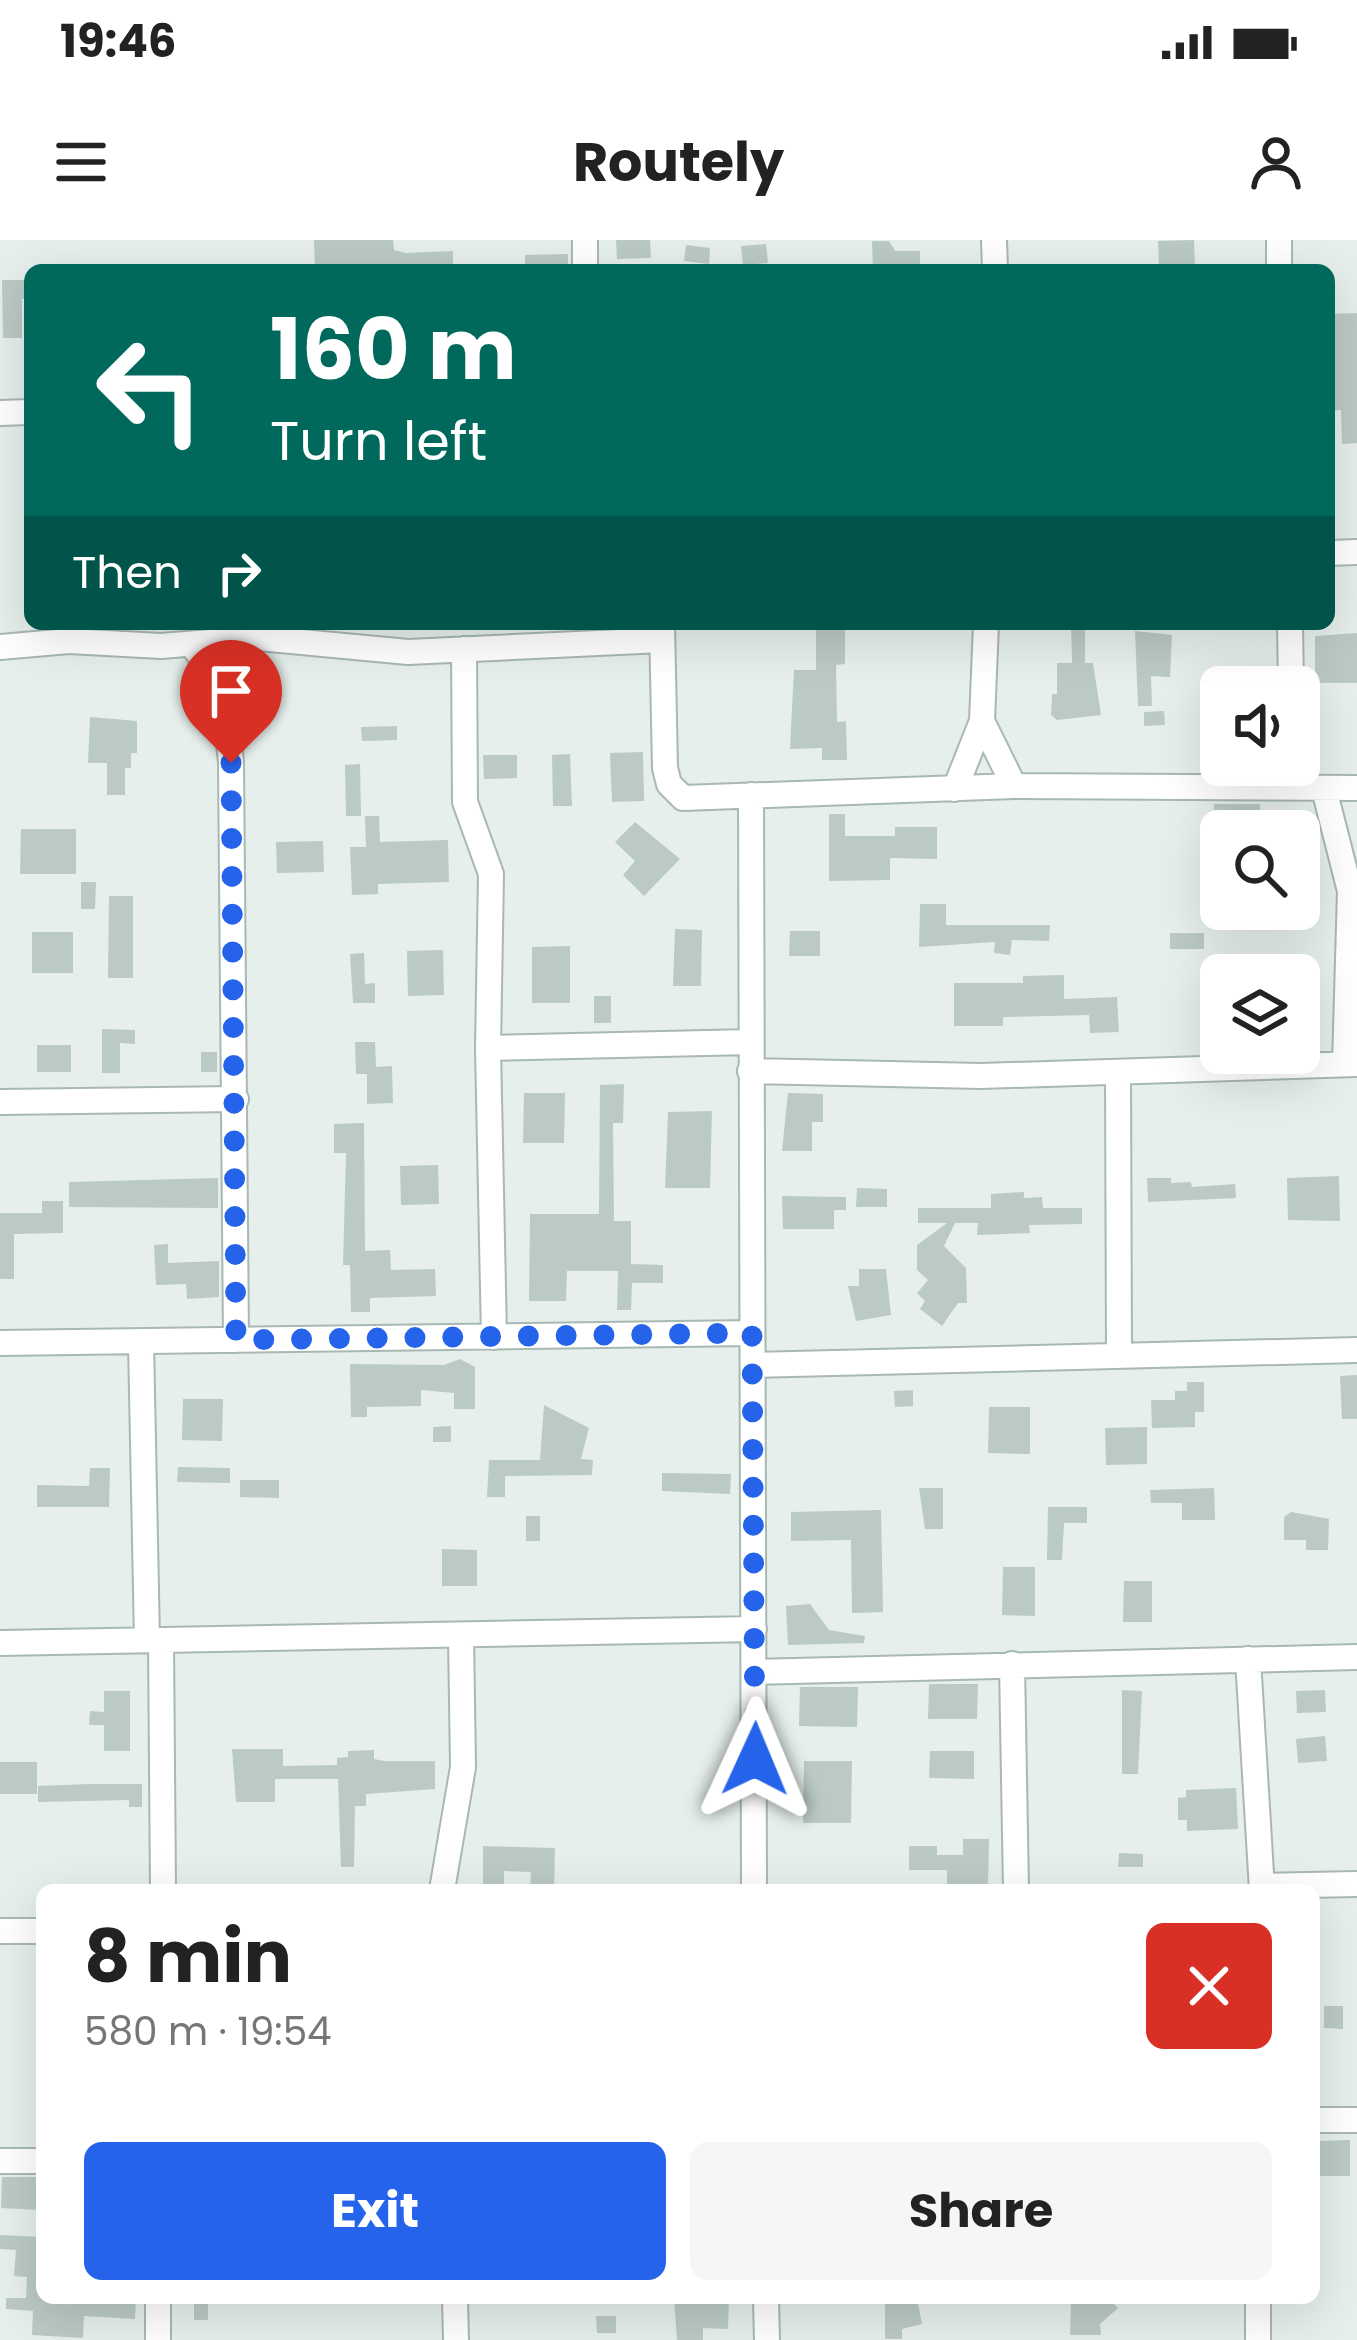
<!DOCTYPE html>
<html lang="en">
<head>
<meta charset="utf-8">
<style>
	:root { --surface:#fff; --page:#f6f6f6; --text:#222; --muted:#767676; --accent:#2563eb }
	body { margin:0; font-family:Poppins,sans-serif; background:var(--page); color:var(--text); height:100vh; display:flex; flex-direction:column; font-size:45px; white-space:nowrap }
	* { box-sizing:border-box; margin:0 }
	p { font-size:39px; color:var(--muted) }
	.icon { flex:none; width:66px; height:66px; fill:none; stroke:currentColor; stroke-width:2; stroke-linecap:round; stroke-linejoin:round }
	.map { position:relative; flex:1; overflow:hidden }
	.sheet { position:absolute; left:36px; top:1644px; width:1284px; height:420px; display:flex; flex-direction:column; background:var(--surface); border-radius:18px; box-shadow:0 12px 48px #0002 }
	.sheet>* { flex:none }
	.top-card { position:absolute; left:24px; top:24px; width:1311px; height:366px; border-radius:18px; box-shadow:0 12px 48px #0002; background:#00695c; color:#fff; overflow:hidden }
	.buttons { position:absolute; left:1200px; top:426px; display:grid; gap:24px }
	.buttons a { display:grid; place-items:center; width:120px; height:120px; border-radius:18px; background:var(--surface); box-shadow:0 12px 48px #0002; font-size:60px }
	.pin { position:absolute; display:grid; place-items:center; width:102px; height:102px; color:#fff; margin:-123px -51px; border-radius:50% 50% 50% 0; rotate:-45deg; box-shadow:0 0 12px #0007 }
	.pin .icon { rotate:45deg }
	.me { position:absolute; width:132px; margin:-66px; rotate:1deg; stroke-linejoin:round; filter:drop-shadow(0 0 9px #0008) }
	.turn { display:flex; align-items:center; gap:42px; height:252px; padding:0 48px; font-size:54px }
	.turn .icon { width:156px; height:156px; stroke-width:2.5 }
	.turn b { display:block; font-size:84px; line-height:102px }
	.then { display:flex; align-items:center; height:114px; padding:0 48px; background:#0003; gap:24px; font-size:45px }
	.round { display:grid; place-items:center; flex:none; width:126px; height:126px; border-radius:18px; background:var(--page) }
	.summary { display:flex; align-items:center; justify-content:space-between; height:204px; padding:0 48px }
	h1 { font-size:72px; font-weight:700; line-height:90px }
	.button { display:flex; gap:24px; margin-top:auto; padding:24px 48px }
	.button a { flex:1; height:138px; border-radius:18px; background:var(--accent); color:#fff; font-size:48px; font-weight:700; line-height:138px; text-align:center }
	.button a+a { background:var(--page); color:var(--text) }
	.status { display:flex; justify-content:space-between; align-items:center; height:84px; padding:0 60px; background:var(--surface); direction:ltr }
	.status svg { height:33px; fill:currentColor }
	header { display:flex; justify-content:space-between; align-items:center; height:156px; padding:0 48px; background:var(--surface); font-size:54px; font-weight:700 }
	.map>svg:first-child { display:block }
	.building { fill:#bbcac4 }
	.lines { fill:none; stroke-linecap:round; stroke-linejoin:round }
	.minor-casing { stroke:#a8b8b2; stroke-width:28 }
	.minor { stroke:#fff; stroke-width:24 }
	.route { stroke:#2563eb; stroke-width:21; stroke-dasharray:0 37.8 }
</style>
</head>
<body>
<div class="status"><b>19:46</b><svg viewBox="0 0 49 12"><path d="M0 12V9h3v3zM5 12V6h3v6zM10 12V3h3v9zM15 12V0h3v12zM26 1h20v11H26zM47 4h2v5h-2z"/></svg></div>
<header><svg class="icon" aria-label="menu" viewBox="0 0 24 24"><path d="M4 6h16M4 12h16M4 18h16"/></svg>Routely<svg class="icon" aria-label="person" viewBox="0 0 24 24"><circle cx="12" cy="8" r="4"/><path d="M4 21q1-7 8-7t8 7"/></svg></header>
<div class="map">
<svg width="1357" height="2100" viewBox="0 0 1357 2100">
	<rect width="100%" height="100%" fill="#e6efeb"/>
	<path class="building" d="M314 0H393L394 10 406 13 453 11V30H315Z
		M616 0H650L651 18 617 19Z
		M1194 0 1195 26 1159 28 1158 1Z
		M872 1H889L895 11H920V30H873Z
		M766 4 768 23 743 25 741 6Z
		M686 5 710 8 709 24 684 21Z
		M568 14V30H525V15Z
		M2 40H30V59H22V98H3Z
		M1357 73V203L1342 204 1341 170 1330 171 1329 74Z
		M845 384V424L836 425 837 482 846 481 847 520H822V508L790 509 794 430H816V385Z
		M1071 384H1085V423H1093L1101 475 1057 480 1051 475 1052 454H1057V423H1072Z
		M1135 391 1172 395 1170 437 1151 436 1152 466H1138Z
		M1357 393V443H1315V396Z
		M1164 471 1165 485 1144 486V472Z
		M90 477 137 481V513H131V528H125V555H107V523H88Z
		M397 486V500L362 501 361 487Z
		M643 512 644 561 612 562 610 513Z
		M570 514 572 566H553L552 515Z
		M483 515H517V538L484 539Z
		M360 524 361 576H346L345 525Z
		M1214 564H1260L1261 587 1214 590Z
		M829 574H845V596H895V587H937V619L890 618V640L829 641Z
		M365 576H379L380 602 448 600 449 642 378 644V654L352 655 350 607H366Z
		M635 582 680 619 644 656 623 635 635 621 615 602Z
		M21 589H76V634H20Z
		M323 601 324 632 277 633 276 602Z
		M81 642H96L95 669H81Z
		M109 656H133V738H108Z
		M920 664H946V685H1050L1049 701 1012 700 1010 715 994 713 995 702 919 707Z
		M675 689 702 690 701 746H673Z
		M790 691H820V716H789Z
		M32 692H73V733H32Z
		M1170 693H1204V709H1170Z
		M570 706V763H532V707Z
		M443 710 444 755 408 756 407 711Z
		M364 713 365 744 375 743V763H353L350 714Z
		M1064 735V759L1117 757 1119 792 1090 793 1089 775 1003 777V786H954V743H1023V736Z
		M594 756H611V783H594Z
		M102 789 135 790V804L120 803V833H102Z
		M355 802H375L376 827 392 826 393 863 367 864V834H356Z
		M37 805H71V832H37Z
		M201 812H217V832H201Z
		M624 844 623 883H613L614 981H631V1024L663 1025V1043H632L631 1070H617L618 1031H567L566 1061H529L530 974H599L600 845Z
		M524 853H565L564 903H523Z
		M788 853 823 854V882H812V911H782Z
		M712 871 710 948H665L668 872Z
		M364 883 365 1011 390 1010 391 1030 435 1029 436 1056 370 1058V1072H351L350 1025H343L346 913H334V884Z
		M438 925 439 964 401 965 400 926Z
		M1339 936 1340 981 1288 980 1287 938Z
		M218 938V968L69 967V942Z
		M1147 938H1171V943L1191 942 1192 947 1235 944 1236 958 1148 962Z
		M857 948 887 949V967H856Z
		M1024 952V958L1042 957 1043 968H1082V984L1029 985 1030 993 977 995 978 983H955L944 1006 966 1028 967 1063H958L942 1086 920 1069 925 1061 917 1053 928 1040 917 1030V1005L947 983H918V968H991V954Z
		M782 956 846 957V970H834V989H783Z
		M42 961H63V993L14 994V1039H0V973H42Z
		M168 1004V1023L219 1021V1057L187 1059 186 1044 156 1045 154 1005Z
		M859 1029H886L891 1075 856 1081 848 1046H859Z
		M460 1119 475 1127V1169H454V1153L421 1150V1166L367 1167V1177H351L350 1124 444 1125Z
		M1357 1135V1179H1342L1340 1136Z
		M1187 1142H1204V1172H1195V1187L1152 1188 1151 1160H1175V1151H1187Z
		M913 1150V1166L895 1167 894 1151Z
		M183 1159H223L222 1201 182 1200Z
		M544 1165 589 1188 581 1219 593 1220 592 1235 505 1236V1257H487L489 1220H540Z
		M989 1167H1030V1214L988 1213Z
		M451 1186V1202H433V1187Z
		M1147 1187V1224L1106 1225 1105 1188Z
		M178 1227 230 1228V1243L177 1242Z
		M90 1228H110L109 1267H37V1245L89 1246Z
		M662 1233 731 1234 730 1254 662 1251Z
		M240 1240H279V1258L240 1257Z
		M919 1248H943V1289H925Z
		M1214 1248 1215 1280H1182V1263H1151L1150 1250Z
		M1048 1267H1087V1283H1064L1062 1320H1047Z
		M881 1270 883 1372 852 1373 851 1300 791 1301V1272Z
		M1291 1272 1329 1279 1328 1310H1306V1300H1284V1277Z
		M526 1276H540V1301H526Z
		M442 1309 477 1310V1346H442Z
		M1003 1327H1035V1376L1002 1375Z
		M1124 1341H1152V1382H1123Z
		M810 1364 829 1390 865 1396 864 1403 788 1405 786 1366Z
		M929 1444H978L977 1479H928Z
		M800 1447H858L857 1487 799 1486Z
		M1122 1450 1142 1451 1138 1534H1122Z
		M1325 1450 1326 1472 1297 1473 1296 1451Z
		M104 1451H130V1511H104V1485H89L90 1471 104 1472Z
		M1325 1496 1327 1521 1298 1523 1296 1499Z
		M232 1509H283V1526L337 1525V1518L348 1517V1511L374 1510V1519L384 1521H435V1549L366 1554V1566H355L354 1627H341L338 1539H275V1562H236Z
		M930 1511H974V1539L929 1538Z
		M804 1521H852L851 1583H803Z
		M0 1522H37V1554H0Z
		M90 1544H142V1567H129V1560L38 1562V1546Z
		M1236 1548 1238 1589 1187 1591V1580H1178V1558L1186 1557V1550Z
		M963 1599H989L988 1650H947V1630H909V1606H937V1615H963Z
		M483 1606 555 1608 554 1650H530L531 1632 504 1631V1650H483Z
		M1119 1613 1143 1614V1627H1118Z
		M1324 1766H1343V1789L1324 1788Z
		M1350 1900V1936H1315V1901Z
		M2 1937H41L39 1970 1 1968Z
		M0 1995 42 1997 40 2058H136L135 2079 84 2076 83 2098 32 2095 33 2071 6 2069V2058H26L27 2037 14 2036 16 2010 0 2009Z
		M194 2058H208V2080H194Z
		M674 2058H729L728 2089 703 2088V2100H677Z
		M885 2058H917L922 2084 902 2089V2099H885Z
		M1108 2058 1118 2068 1100 2084 1101 2095H1070L1071 2062Z
		M596 2076H616V2093H597Z"/>
	<g class="lines">
		<g class="minor-casing">
			<path id="minor" d="M585 0V30
				M994 0 995 30
				M1279 0V30
				M0 173 30 172
				M1329 313 1357 312
				M662 384 665 528 669 544 683 558 1014 546 1357 548
				M986 384 982 481 1014 546
				M1290 384 1291 447
				M192 405C222 442 227 476 231 523L236 1100
				M0 407 69 401 161 406 259 398 408 412 662 400
				M464 409 465 562 491 634 488 808 494 1097
				M955 549 982 481
				M1324 549 1350 651 1345 824
				M751 555 754 1650
				M488 808 750 802
				M750 831 981 836 1357 824
				M1118 832 1119 1114
				M0 862 236 859
				M141 1102 147 1400
				M0 1103 752 1093
				M753 1125 1357 1110
				M161 1400 163 1650
				M0 1403 754 1389
				M1248 1419 1262 1650
				M1012 1424 1016 1650
				M756 1432 1357 1417
				M1262 1646 1357 1644
				M442 1650 463 1527 461 1395
				M0 1691H42
				M1314 1880H1357
				M0 1921H42
				M455 2058 456 2100
				M766 2058 767 2100
				M1258 2058V2100
				M158 2100V2058"/>
		</g>
		<use href="#minor" class="minor"/>
	</g>
	<g class="lines">
		<path class="route" d="M231 523 236 1100 752 1093 755 1519"/>
	</g>
</svg>
<div class="buttons">
<a><svg class="icon" aria-label="sound" viewBox="0 0 24 24"><path d="M4 9h4l5-4v14l-5-4H4zM17 9q2 3 0 6"/></svg></a>
<a><svg class="icon" aria-label="search" viewBox="0 0 24 24"><circle cx="10" cy="10" r="6"/><path d="M15 15l6 6"/></svg></a>
<a><svg class="icon" aria-label="layers" viewBox="0 0 24 24"><path d="M12 4l9 5-9 5-9-5zM3 14l9 5 9-5"/></svg></a>
</div>
<div class="pin" style="left:231px;top:523px;background:#d93025"><svg class="icon" aria-label="arrive" viewBox="0 0 24 24"><path d="M6 21V4h12l-3 4 3 4H6"/></svg></div>
<svg class="me" style="left:755px;top:1519px" viewBox="-20 -20 40 40"><path d="M0-17L14 15 0 8-14 15z" fill="#2563eb" stroke="#fff" stroke-width="4"/></svg>
<div class="top-card">
<div class="turn"><svg class="icon" aria-label="left" viewBox="0 0 24 24"><path d="M17 20v-9H6M10 6l-5 5 5 5"/></svg><div><b>160 m</b>Turn left</div></div>
<div class="then">Then<svg class="icon" aria-label="right" viewBox="0 0 24 24"><path d="M7 20v-9h11M14 6l5 5-5 5"/></svg></div>
</div>
<section class="sheet">
<div class="summary"><div><h1>8 min</h1><p>580 m · 19:54</p></div><a class="round" style="background:#d93025;color:#fff"><svg class="icon" aria-label="close" viewBox="0 0 24 24"><path d="M6 6l12 12M18 6L6 18"/></svg></a></div>
<div class="button"><a>Exit</a><a>Share</a></div>
</section>
</div>
</body>
</html>
